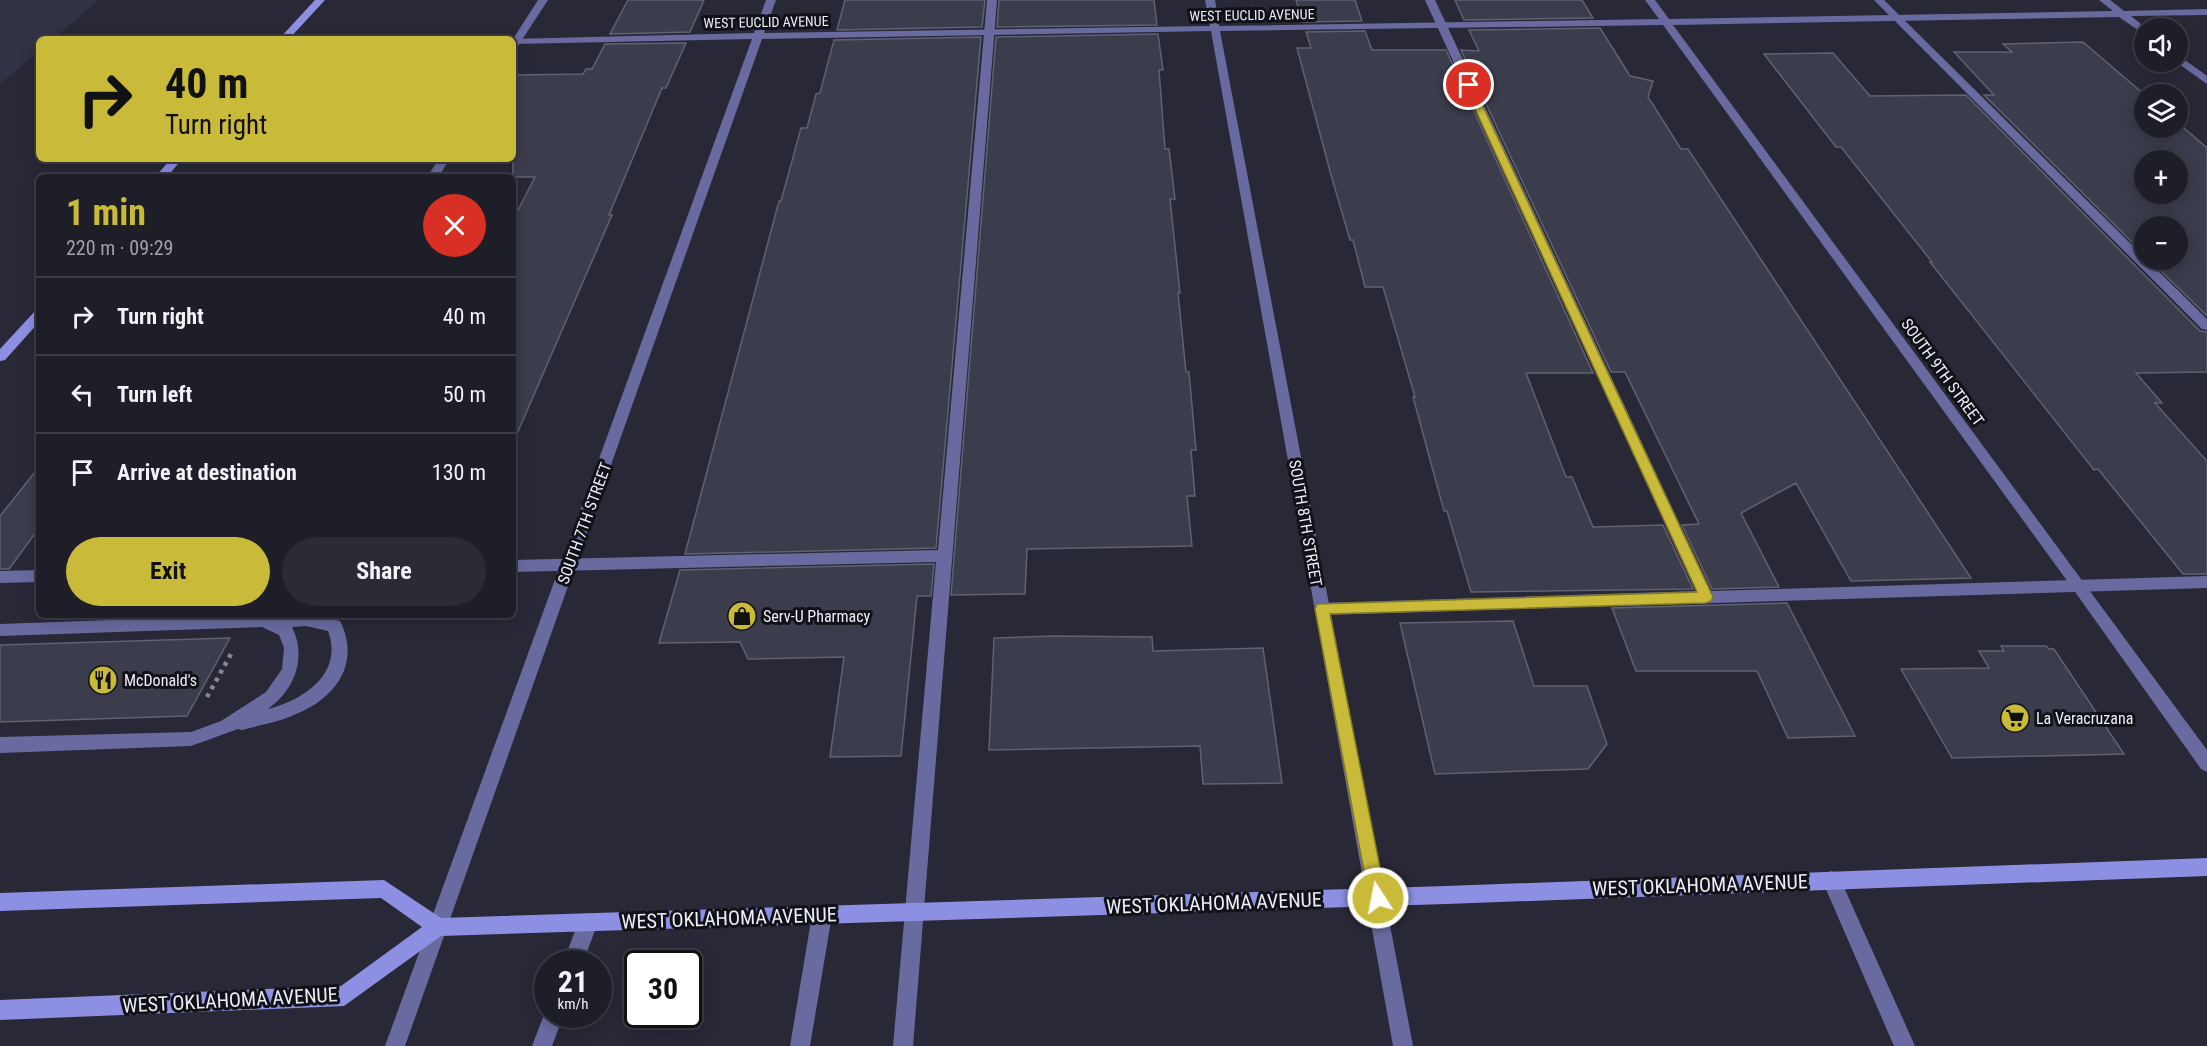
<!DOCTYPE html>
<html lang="en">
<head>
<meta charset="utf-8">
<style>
	:root { --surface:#1e1e29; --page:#2b2b35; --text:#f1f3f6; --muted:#a1a2a8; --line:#3c3c46; --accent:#caba39 }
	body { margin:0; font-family:"Roboto Condensed",sans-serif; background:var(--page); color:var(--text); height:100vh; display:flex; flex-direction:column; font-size:22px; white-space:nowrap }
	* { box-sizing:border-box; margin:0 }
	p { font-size:20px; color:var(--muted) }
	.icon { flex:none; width:33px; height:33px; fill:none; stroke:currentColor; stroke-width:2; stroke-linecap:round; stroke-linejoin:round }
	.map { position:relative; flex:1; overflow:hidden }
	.details { position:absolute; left:36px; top:174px; width:480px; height:444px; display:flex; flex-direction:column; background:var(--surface); border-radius:9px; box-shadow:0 3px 15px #0003,0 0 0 2px var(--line) }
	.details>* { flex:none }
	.banner { position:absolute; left:36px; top:36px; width:480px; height:126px; border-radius:9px; box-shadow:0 3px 15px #0003,0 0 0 2px var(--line); background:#caba39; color:#111; overflow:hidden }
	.controls { position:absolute; left:2134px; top:18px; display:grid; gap:12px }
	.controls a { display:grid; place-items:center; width:54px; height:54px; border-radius:50%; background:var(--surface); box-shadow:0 3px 15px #0003,0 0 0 2px var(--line); font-size:30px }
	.speed { position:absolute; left:534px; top:950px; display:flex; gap:12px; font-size:30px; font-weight:700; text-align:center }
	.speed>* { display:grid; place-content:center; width:78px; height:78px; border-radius:50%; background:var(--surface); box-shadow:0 3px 15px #0003,0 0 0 2px var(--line); line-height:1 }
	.speed small { font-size:15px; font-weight:400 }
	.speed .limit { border:3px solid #111; border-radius:9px; background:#fff; color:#111 }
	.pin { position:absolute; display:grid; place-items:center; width:51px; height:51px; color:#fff; margin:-26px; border:3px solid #fff; border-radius:50%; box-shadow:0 2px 6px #0007 }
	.me { position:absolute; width:66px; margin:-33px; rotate:349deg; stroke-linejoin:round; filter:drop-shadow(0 0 4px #0008) }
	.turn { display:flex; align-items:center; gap:21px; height:126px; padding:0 30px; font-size:27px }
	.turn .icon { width:78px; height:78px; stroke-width:2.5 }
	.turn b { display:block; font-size:42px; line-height:51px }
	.round { display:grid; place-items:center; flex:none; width:63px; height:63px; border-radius:32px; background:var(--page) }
	.headline { display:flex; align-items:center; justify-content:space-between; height:102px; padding:0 30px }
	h1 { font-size:36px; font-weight:700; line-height:45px; color:var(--accent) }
	.action { display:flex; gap:12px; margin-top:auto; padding:12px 30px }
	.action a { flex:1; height:69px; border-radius:36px; background:var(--accent); color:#111; font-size:24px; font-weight:700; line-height:69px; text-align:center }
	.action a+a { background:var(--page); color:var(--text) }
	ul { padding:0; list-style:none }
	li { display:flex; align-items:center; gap:18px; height:78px; padding:0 30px; border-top:2px solid var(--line) }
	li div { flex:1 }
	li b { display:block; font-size:22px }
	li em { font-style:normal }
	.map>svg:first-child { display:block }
	.built { fill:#313246 }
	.building { fill:#3b3c4c; stroke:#606172; stroke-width:1.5; fill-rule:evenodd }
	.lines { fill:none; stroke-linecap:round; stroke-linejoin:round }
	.path { stroke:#878794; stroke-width:4.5; stroke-dasharray:4 5; stroke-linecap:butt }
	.lane { fill:#696ba0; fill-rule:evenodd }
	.street { fill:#696ba0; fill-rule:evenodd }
	.secondary { fill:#8d8fe3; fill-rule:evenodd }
	.route { fill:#caba39; stroke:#837925; stroke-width:1.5 }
	.labels { text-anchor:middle; stroke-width:6; stroke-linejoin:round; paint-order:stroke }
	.far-street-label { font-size:14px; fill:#ecedf7; stroke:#111218 }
	.street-label { font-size:16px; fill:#ecedf7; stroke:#111218 }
	.poi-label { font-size:16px; fill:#ecedf7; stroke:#111218; text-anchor:start }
	.near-street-label { font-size:20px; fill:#ecedf7; stroke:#111218 }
</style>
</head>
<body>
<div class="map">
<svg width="2207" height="1046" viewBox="0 0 2207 1046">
	<rect width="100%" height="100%" fill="#282837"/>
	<path class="built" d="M0 0H99L53 39H39V51L0 84Z"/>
	<path class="building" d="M628 0H704L690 32 610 34Z
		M845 0H985L982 27 837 30Z
		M999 0H1154L1157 25 997 27Z
		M1296 0H1355L1362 21 1303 22Z
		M1455 0H1582L1593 18 1464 20Z
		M1600 28 1630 76 1653 81 1648 97 1681 149H1688L1971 578 1851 581 1796 483 1741 513 1779 587 1712 589 1682 525 1699 524 1625 372H1611L1461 50 1479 51 1469 30Z
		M1365 31 1372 50H1446L1593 373H1526L1566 477H1572L1593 527 1663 525 1693 589 1471 592 1447 511H1444L1413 397H1415L1383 287H1365L1353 240H1350L1331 175 1297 48H1311L1306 32Z
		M1158 34 1163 70H1159L1165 149H1169L1175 199H1170L1180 293H1178L1186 372H1189L1196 450H1191L1195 496H1187L1192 546 1027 549 1025 594 951 595 996 37Z
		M981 37 936 548 685 554 779 201H781L801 128H807L816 94 820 93 834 40Z
		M2083 42 2145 95V128H2178V123L2207 148V316L2150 260H2178V226H2145V255L1984 95H1994L1954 52H2012L2003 44ZM2145 160H2178V194H2145Z
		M686 43 666 88H662L609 215H612L513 443V220L535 177H513V75L583 74 586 69H592L605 44Z
		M1833 53 1870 96 1966 95 2200 331 2207 332V372L2136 373 2162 403H2155L2207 461V574H2183L2098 469 2094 470 1930 262H1932L1841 147H1836L1764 54Z
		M39 467V528L9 569H0V516Z
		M934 564 931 596H917L901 756 830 757 844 657 748 659 740 642 659 643 680 570Z
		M1787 603 1855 736 1788 738 1757 671H1636L1612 608Z
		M1513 621 1534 686H1587L1607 744 1588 769 1435 774 1400 623Z
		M1054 636 1152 637 1153 651 1263 648 1282 783 1203 784 1200 746 989 750 994 638Z
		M230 638 187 716 0 722V645Z
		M2001 646H2046L2049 649H2054L2124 754 1952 758 1901 669 1989 668 1979 651H2004Z"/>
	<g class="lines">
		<path class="path" d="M207 697 231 654"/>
		<path class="lane" d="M538 0H548L516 49 513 50V39Z
			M987 0H997L913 1046H893L936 562 513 572V560L938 550Z
			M1425 0H1435L1711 591 2207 576V588L1322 615 1316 613 1314 609 1316 605 1322 603 1696 591Z
			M1874 0H1884L2207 319V330L2202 329Z
			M439 159H449L439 177H427Z
			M39 570V582L0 583V571Z
			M251 615H313L340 621C361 663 336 698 296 714 279 722 260 725 242 730L238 729 191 746 0 753V737L191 732 221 721 266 692 282 669 284 648 279 635 262 627 0 636V624ZM306 626 328 631C344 673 304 700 268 709 295 690 307 657 292 627Z
			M1831 871 1838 874 1915 1046H1894L1822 880 1824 874Z
			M822 906 829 908 832 915 810 1046H790L812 915 815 908Z
			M588 913 595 915 598 922 583 963H563L581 915Z
			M547 1007 548 1014H564L552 1046H532Z"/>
		<path class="street" d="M766 0H776L764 33 1210 26 1205 0H1215L1219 26 1659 19 1645 0H1655L1669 19 2113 11 2099 0H2110L2124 11 2207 9V15L2131 16 2146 28 2145 35 2119 17 1673 25 2207 750V772L2201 769 2073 589 1663 25 1220 31 1413 1046H1393L1211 31 762 39 405 1046H385L752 39 513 44V39H510L754 33Z
			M2178 55 2207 76V84L2176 62Z"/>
		<path class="secondary" d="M315 0H325L289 39H279Z
			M171 159H182L167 177H155Z
			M39 310V322L5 360 0 361V349L35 311Z
			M2207 858V876L1446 904 441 936 344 1006 0 1020V1000L341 986 422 927 381 898 0 911V893L384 880 441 918 1446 886Z"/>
	</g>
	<path class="route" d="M1465 83 1473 85 1713 597 1711 601 1706 603 1330 614 1386 898 1384 904 1378 906 1372 904 1369 898 1315 609 1317 604 1697 592 1464 85Z"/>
	<defs>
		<g id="shop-disc" transform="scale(1.5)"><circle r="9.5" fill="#caba39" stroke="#111218"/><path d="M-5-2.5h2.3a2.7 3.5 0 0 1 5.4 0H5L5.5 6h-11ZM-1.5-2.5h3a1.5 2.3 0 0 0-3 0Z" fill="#111"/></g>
		<g id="restaurant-disc" transform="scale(1.5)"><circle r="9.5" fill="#caba39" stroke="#111218"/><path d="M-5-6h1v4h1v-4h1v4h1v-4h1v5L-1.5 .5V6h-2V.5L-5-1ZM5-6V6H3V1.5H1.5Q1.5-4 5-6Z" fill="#111"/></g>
		<g id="supermarket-disc" transform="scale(1.5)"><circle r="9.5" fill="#caba39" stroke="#111218"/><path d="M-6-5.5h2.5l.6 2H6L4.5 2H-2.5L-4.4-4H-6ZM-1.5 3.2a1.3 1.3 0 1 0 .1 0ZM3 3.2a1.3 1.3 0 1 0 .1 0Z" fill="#111"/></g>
	</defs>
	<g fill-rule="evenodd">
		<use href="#shop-disc" x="742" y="616"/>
		<use href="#restaurant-disc" x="103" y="680"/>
		<use href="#supermarket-disc" x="2015" y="718"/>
	</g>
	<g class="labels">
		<g class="far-street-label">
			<text transform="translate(1252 15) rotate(-1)" y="5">WEST EUCLID AVENUE</text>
			<text transform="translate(766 22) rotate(-1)" y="5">WEST EUCLID AVENUE</text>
		</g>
		<g class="street-label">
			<text transform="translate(1943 372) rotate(54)" y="6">SOUTH 9TH STREET</text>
			<text transform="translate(584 523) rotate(-70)" y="6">SOUTH 7TH STREET</text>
			<text transform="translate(1306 523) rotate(80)" y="6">SOUTH 8TH STREET</text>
		</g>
		<g class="poi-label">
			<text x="763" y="622">Serv-U Pharmacy</text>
			<text x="124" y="686">McDonald's</text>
			<text x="2036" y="724">La Veracruzana</text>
		</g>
		<g class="near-street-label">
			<text transform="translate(1700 885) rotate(-2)" y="7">WEST OKLAHOMA AVENUE</text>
			<text transform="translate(1214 903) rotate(-2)" y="7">WEST OKLAHOMA AVENUE</text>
			<text transform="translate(729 918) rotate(-2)" y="7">WEST OKLAHOMA AVENUE</text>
			<text transform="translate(230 1000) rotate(-3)" y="7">WEST OKLAHOMA AVENUE</text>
		</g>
	</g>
</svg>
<div class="controls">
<a><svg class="icon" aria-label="sound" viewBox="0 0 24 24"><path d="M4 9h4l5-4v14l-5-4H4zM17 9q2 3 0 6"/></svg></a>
<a><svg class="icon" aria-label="layers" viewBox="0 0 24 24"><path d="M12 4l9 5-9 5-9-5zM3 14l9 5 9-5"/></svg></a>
<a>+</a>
<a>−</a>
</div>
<div class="speed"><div>21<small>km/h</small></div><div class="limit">30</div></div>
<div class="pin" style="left:1469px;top:85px;background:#d93025"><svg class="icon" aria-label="arrive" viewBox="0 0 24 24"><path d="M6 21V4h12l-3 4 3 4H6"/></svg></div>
<svg class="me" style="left:1378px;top:898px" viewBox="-20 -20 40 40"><circle r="17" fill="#caba39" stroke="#fff" stroke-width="3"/><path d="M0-11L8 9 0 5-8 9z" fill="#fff"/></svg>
<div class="banner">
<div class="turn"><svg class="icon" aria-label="right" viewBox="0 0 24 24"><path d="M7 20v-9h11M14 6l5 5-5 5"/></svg><div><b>40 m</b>Turn right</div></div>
</div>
<section class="details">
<div class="headline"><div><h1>1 min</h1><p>220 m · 09:29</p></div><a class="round" style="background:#d93025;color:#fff"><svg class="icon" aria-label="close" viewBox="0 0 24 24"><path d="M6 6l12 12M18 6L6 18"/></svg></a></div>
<ul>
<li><svg class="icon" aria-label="right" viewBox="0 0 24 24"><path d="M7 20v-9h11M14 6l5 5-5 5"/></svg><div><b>Turn right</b></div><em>40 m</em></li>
<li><svg class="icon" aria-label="left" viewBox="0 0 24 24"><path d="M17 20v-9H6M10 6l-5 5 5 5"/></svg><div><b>Turn left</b></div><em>50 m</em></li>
<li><svg class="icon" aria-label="arrive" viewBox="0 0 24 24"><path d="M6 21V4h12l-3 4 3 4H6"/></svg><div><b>Arrive at destination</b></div><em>130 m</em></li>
</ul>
<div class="action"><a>Exit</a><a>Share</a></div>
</section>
</div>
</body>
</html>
